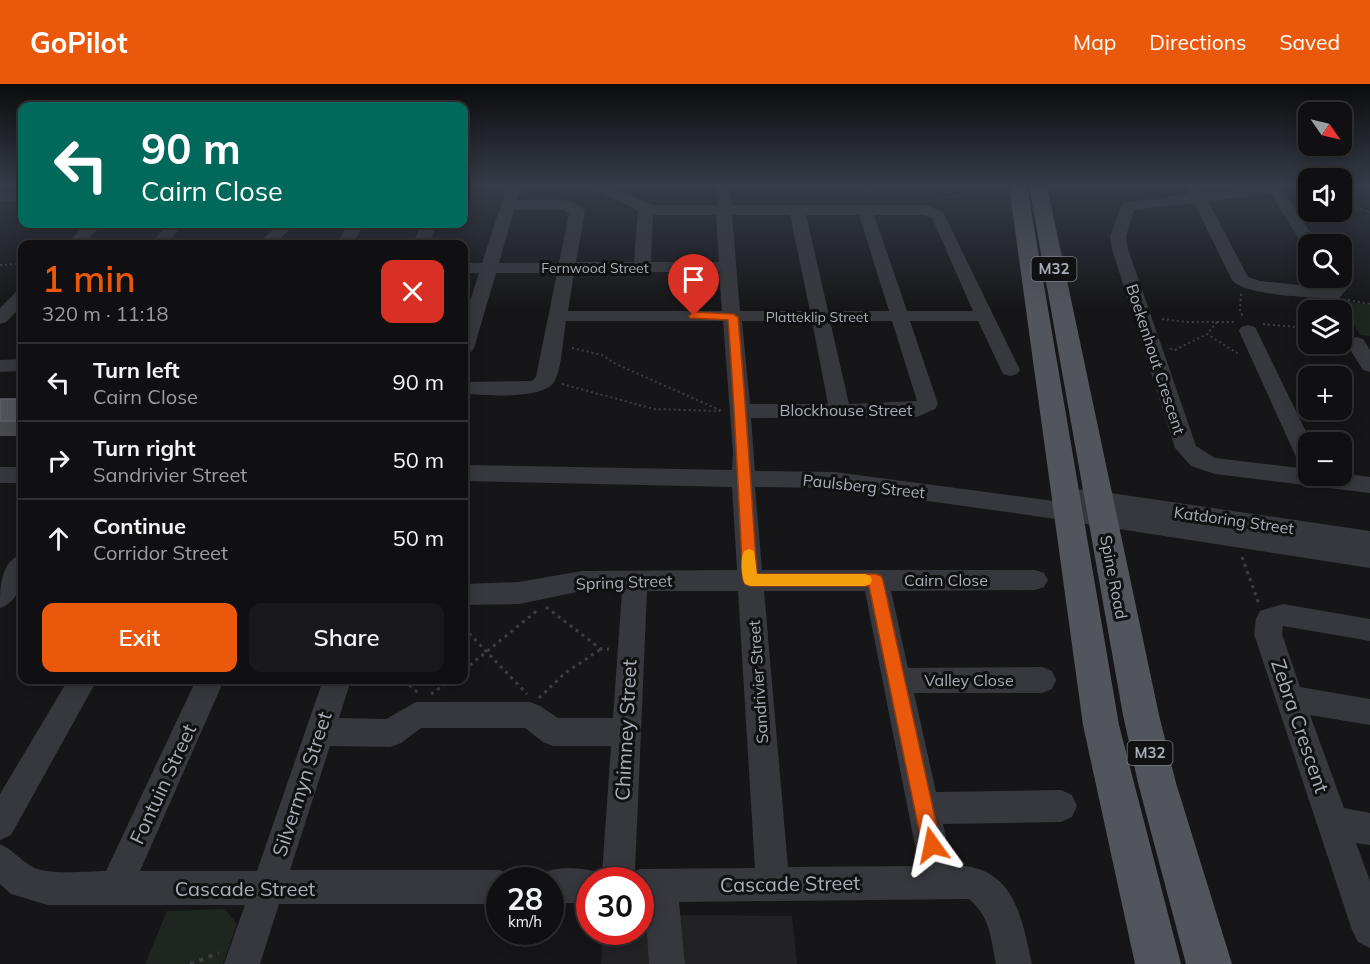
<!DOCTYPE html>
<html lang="en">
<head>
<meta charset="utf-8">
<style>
	:root { --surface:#101012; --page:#19191b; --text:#f1f3f6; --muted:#9c9d9f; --line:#303032; --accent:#ea580c }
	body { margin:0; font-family:Mulish,sans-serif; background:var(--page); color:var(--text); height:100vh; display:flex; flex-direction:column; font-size:22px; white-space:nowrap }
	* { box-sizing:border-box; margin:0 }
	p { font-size:20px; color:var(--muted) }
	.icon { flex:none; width:33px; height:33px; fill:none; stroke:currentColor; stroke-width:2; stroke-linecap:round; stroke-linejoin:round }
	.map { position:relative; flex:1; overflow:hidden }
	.details { position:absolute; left:18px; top:156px; width:450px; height:444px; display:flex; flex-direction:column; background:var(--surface); border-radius:12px; box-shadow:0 3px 15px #0003,0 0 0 2px var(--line) }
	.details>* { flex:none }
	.guide { position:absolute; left:18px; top:18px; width:450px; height:126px; border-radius:12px; box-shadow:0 3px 15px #0003,0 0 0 2px var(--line); background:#00695c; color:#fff; overflow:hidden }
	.needle { width:39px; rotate:124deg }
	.controls { position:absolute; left:1298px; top:18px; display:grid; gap:12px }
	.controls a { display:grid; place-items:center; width:54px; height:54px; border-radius:12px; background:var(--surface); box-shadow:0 3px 15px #0003,0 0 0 2px var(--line); font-size:30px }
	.speed { position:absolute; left:486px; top:783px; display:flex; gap:12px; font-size:30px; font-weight:700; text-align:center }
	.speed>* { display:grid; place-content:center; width:78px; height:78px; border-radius:50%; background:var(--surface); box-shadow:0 3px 15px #0003,0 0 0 2px var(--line); line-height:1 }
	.speed small { font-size:15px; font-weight:400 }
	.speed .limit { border:9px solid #d22; background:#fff; color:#111 }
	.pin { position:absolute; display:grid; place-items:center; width:51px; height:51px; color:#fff; margin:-62px -26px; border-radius:50% 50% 50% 0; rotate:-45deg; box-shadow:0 0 6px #0007 }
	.pin .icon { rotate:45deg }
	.me { position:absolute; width:66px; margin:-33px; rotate:348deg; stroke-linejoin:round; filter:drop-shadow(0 0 4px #0008) }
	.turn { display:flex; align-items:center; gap:21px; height:126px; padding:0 24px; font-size:27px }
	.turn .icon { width:78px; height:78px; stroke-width:2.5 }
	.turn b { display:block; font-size:42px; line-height:51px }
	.round { display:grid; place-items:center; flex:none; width:63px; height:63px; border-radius:12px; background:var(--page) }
	.overview { display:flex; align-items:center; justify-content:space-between; height:102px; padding:0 24px }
	h1 { font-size:36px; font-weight:600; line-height:45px; color:var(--accent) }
	.action { display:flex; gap:12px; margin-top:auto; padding:12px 24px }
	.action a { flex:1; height:69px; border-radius:12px; background:var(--accent); color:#fff; font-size:24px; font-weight:600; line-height:69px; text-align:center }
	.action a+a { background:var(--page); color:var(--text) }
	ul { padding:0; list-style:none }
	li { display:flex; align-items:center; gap:18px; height:78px; padding:0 24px; border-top:2px solid var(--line) }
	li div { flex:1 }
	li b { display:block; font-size:22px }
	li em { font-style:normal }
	header { display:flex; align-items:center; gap:36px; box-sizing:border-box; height:84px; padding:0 30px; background:var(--accent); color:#fff }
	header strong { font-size:28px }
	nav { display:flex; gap:33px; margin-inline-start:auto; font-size:21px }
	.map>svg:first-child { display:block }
	.built { fill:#222225 }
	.green { fill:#1e261f }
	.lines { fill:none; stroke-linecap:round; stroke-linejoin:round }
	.path-far2 { stroke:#3d3f44; stroke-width:2; stroke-dasharray:2 3; stroke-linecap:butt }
	.path-far1 { stroke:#3d3f44; stroke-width:3; stroke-dasharray:3 4.5; stroke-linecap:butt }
	.path { stroke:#3d3f44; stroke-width:4; stroke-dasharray:4 6; stroke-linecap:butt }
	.minor { fill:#37383d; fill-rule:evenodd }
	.major { fill:#53555c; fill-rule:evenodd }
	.wall { fill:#47494d }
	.building { fill:#525359; stroke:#5f6168; stroke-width:1.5 }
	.route { fill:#ea580c; stroke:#983908; stroke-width:1.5 }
	.slow { fill:#f59e0b }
	.labels { text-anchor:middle; stroke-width:6; stroke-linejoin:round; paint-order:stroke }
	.far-street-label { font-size:14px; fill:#a8adb8; stroke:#111113 }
	.shield { fill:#111113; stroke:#7b7e86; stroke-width:1.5 }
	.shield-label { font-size:15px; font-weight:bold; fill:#a8adb8 }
	.street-label { font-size:16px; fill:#a8adb8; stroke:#111113 }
	.near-street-label { font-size:20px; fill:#a8adb8; stroke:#111113 }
</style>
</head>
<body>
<header>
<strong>GoPilot</strong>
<nav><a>Map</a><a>Directions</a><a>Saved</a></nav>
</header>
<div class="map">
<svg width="1370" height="880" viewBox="0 0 1370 880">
	<rect width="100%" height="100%" fill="#161618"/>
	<path class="built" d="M641 831 792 832 797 880H601L603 848H640Z"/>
	<path class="green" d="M1340 217 1370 221V252L1360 251Z
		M225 825 237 840 223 880H145L167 827Z"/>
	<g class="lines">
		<path class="path-far2" d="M885 102 890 114
			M986 102 996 105
			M1303 102 1308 104
			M937 115 1001 106
			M1341 119 1370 128
			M0 181 22 180
			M1241 210 1240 227 1243 233
			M1348 216 1370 220
			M1340 222 1353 245
			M1162 235 1187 238H1236
			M1217 238 1207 250 1240 271
			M1263 240 1308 244
			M572 264 602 271 616 280 722 327
			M1170 265 1175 266 1207 250
			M562 300 654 325 720 327"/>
		<path class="path-far1" d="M1242 473 1259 520
			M546 523 601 565H609
			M464 544 527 610
			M464 586 539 525
			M404 596 418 609
			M431 610 451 596
			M539 614 565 589 601 565"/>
		<path class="path" d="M190 880 219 869"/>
		<path class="minor" d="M507 102H521L517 116C538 116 570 110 585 127L576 178H634L638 126 591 105 589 102H609L653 121H717L716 102H730L732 121H925L943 128 1020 286 1017 290 1010 292 1003 290 978 237H910L938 320 935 325 917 333 751 334 755 387 835 388 1076 420 1071 414 1075 408 1083 405 1370 447V484L1035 432 835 404 755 403 762 486H1035L1044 489 1048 496 1044 503 1035 506 891 507 908 584 1042 583 1052 587 1056 596 1052 605 1042 609H914L936 708 1061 706 1072 711 1077 722 1072 733 1061 738 943 740 952 781C1014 781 1021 831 1032 880H996C991 855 990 832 969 815L679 818 685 880H649L645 819H640V796H590V819H550V796H535L538 790C557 782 583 782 602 790L611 662H553L543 658 525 644H421L401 659 390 663 330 662 290 786H500L512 791 514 796H500V820H279L260 880H224L245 821H48L11 810 0 800V760C13 766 19 775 31 782 46 792 87 787 106 787L196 596H224L140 787H257L323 596H351L339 634 386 635 416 618H530L540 622 558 634H613L622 507H582L519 520 464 521V500L519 498 582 487 737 486 732 403 464 397V381L732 386 733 368 723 237H566C563 252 562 286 554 298 543 316 484 311 464 310V298L532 297 536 293 557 189H496L474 264 471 268 464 270V236L479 189H464V179H482ZM514 126H564L569 129 559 179H499ZM653 131H716L719 178H651ZM732 131H790L810 227H740ZM806 131H859L889 227H828ZM874 131H923L932 134 973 227H907ZM639 188H719L722 227H568L574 189ZM742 237H812L828 320H750ZM830 237H892L917 317 849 320ZM647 507H738L755 784 640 785 635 787ZM764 507H865L919 782 788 783Z
			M861 102H875L876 104 869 108 864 107Z
			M1186 102H1200L1204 109 1280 102 1318 160H1308V164L1304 163 1271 110 1208 117 1248 193 1260 197 1329 204 1323 194H1339L1347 205 1339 214 1333 215C1312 213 1244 212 1232 196L1194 119 1134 126 1126 152 1128 165 1196 362 1215 374 1308 385V392H1341V389L1370 393V409L1215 390 1191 382 1175 364 1112 165 1110 152 1122 119 1190 110Z
			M0 108 22 109V117L0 118Z
			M86 140H103L83 160H66Z
			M168 140H184L166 160H150Z
			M279 140H296L274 160H257Z
			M348 140H364L353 160H337Z
			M422 140H438L428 160H412Z
			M22 207V222L6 238 0 240V224L16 208Z
			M1248 241 1255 243 1257 247 1311 358H1308V383L1300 380 1297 375 1239 247 1241 243Z
			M1356 253 1363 255 1370 266V288L1363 286 1346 259 1349 255Z
			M22 275V287L0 288V276Z
			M0 383H22V399H0Z
			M22 470C24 490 23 516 0 524 0 503 0 478 22 470Z
			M1283 520 1370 535V557L1283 542 1282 550 1300 603 1370 615V641L1310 631 1344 724 1370 729V761L1356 759 1370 797V864L1358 858 1352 846 1254 550 1256 535 1260 527Z
			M68 596H97L11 751 0 756V710Z"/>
		<path class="major" d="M1009 102H1027L1119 641 1181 880H1135L1083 641Z
			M1029 102H1047L1159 631 1176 699 1232 880H1186L1138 699 1123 631Z"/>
	</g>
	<path class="wall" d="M22 315V352H0V316Z"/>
	<path class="building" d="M1 315H22V337H0V316Z"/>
	<linearGradient id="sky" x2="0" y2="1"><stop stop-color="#0c0c0d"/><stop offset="0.45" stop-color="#363c48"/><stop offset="1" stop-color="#363c48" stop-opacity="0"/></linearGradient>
	<rect width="1370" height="225" fill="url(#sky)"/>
	<path class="route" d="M694 228 733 230 738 233C746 319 751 404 757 490H876L881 492 883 496 941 761 938 768 932 771 925 768 922 761 869 502H750L745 500 743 496C738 409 735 323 728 236L690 234 689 232Z"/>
	<path class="slow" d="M749 465 754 467 757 490H865L870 492 872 496 870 500 865 502H750L745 500C741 492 740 475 744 467Z"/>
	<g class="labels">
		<g class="far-street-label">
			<text x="595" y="189">Fernwood Street</text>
			<text x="817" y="238">Platteklip Street</text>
		</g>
		<g class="shield">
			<rect x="1031.5" y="173" width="45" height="24" rx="4.5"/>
			<rect x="1127.5" y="657" width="45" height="24" rx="4.5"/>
		</g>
		<g class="shield-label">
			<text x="1054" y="190">M32</text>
			<text x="1150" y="674">M32</text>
		</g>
		<g class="street-label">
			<text transform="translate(1156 275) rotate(72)" y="6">Boekenhout Crescent</text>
			<text x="846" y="332">Blockhouse Street</text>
			<text transform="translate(864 402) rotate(6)" y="6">Paulsberg Street</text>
			<text transform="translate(1234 436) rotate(8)" y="6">Katdoring Street</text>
			<text transform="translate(1114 493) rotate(79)" y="6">Spine Road</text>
			<text x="946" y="502">Cairn Close</text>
			<text transform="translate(624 498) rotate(-2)" y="6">Spring Street</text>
			<text x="969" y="602">Valley Close</text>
			<text transform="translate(758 598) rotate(-94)" y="6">Sandrivier Street</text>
		</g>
		<g class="near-street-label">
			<text transform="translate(1300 642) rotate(71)" y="7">Zebra Crescent</text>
			<text transform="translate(626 646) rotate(-87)" y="7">Chimney Street</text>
			<text transform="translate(163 700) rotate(-65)" y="7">Fontuin Street</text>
			<text transform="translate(302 700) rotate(-72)" y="7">Silvermyn Street</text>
			<text transform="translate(790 800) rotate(-1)" y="7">Cascade Street</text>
			<text x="245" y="812">Cascade Street</text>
		</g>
	</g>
</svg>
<div class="controls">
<a><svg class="needle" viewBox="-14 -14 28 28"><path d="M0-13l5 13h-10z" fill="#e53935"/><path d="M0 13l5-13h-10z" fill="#9c9d9f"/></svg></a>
<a><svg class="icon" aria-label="sound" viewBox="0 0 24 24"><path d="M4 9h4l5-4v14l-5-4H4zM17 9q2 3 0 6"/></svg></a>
<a><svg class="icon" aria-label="search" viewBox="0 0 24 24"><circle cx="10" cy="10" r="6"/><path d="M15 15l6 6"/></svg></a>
<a><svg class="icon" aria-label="layers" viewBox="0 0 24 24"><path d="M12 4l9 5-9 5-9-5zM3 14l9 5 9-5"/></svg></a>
<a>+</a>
<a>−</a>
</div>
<div class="speed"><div>28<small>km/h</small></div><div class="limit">30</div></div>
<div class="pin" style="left:694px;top:232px;background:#d93025"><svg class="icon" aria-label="arrive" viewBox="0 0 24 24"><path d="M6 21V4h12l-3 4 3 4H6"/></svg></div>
<svg class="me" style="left:932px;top:761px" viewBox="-20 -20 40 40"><path d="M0-17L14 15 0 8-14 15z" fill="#ea580c" stroke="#fff" stroke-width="4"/></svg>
<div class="guide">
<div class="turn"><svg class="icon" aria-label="left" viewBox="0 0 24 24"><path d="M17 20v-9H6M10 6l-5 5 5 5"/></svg><div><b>90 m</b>Cairn Close</div></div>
</div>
<section class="details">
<div class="overview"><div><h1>1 min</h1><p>320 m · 11:18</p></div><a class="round" style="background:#d93025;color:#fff"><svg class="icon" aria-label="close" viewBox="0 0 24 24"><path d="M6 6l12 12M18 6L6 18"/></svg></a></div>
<ul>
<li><svg class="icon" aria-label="left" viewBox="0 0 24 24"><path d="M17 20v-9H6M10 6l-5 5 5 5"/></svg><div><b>Turn left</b><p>Cairn Close</p></div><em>90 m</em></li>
<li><svg class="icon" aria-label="right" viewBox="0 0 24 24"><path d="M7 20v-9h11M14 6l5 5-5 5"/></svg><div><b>Turn right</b><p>Sandrivier Street</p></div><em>50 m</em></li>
<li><svg class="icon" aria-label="ahead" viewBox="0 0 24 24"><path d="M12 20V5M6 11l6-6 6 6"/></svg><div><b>Continue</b><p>Corridor Street</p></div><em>50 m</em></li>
</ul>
<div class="action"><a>Exit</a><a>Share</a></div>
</section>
</div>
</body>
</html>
